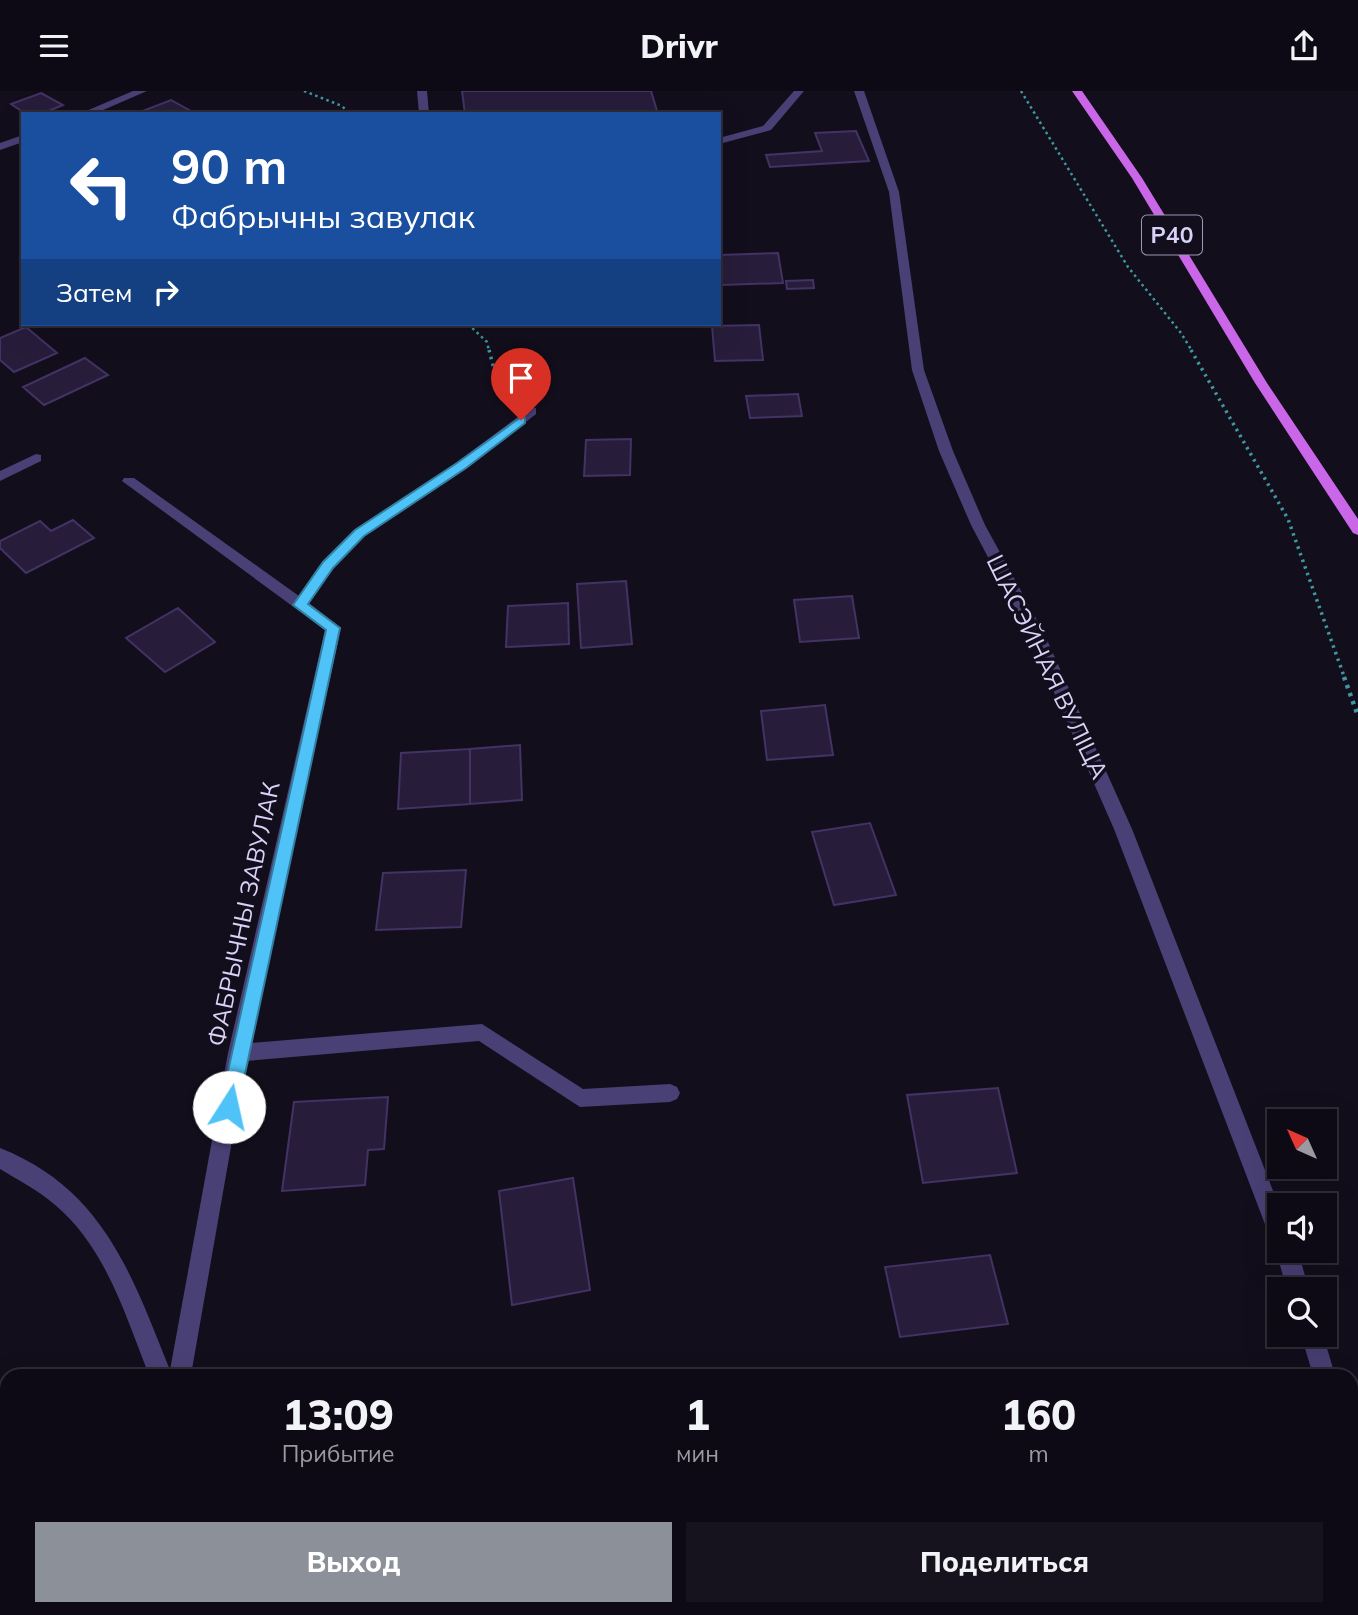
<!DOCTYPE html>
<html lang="ru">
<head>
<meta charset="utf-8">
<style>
	:root { --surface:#0e0a15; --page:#17131e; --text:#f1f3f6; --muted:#9b9aa0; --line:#2e2b34; --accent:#8c9099 }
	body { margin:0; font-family:Mulish,sans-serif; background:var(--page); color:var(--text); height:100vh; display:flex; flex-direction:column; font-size:26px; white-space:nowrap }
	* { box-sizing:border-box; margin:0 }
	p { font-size:23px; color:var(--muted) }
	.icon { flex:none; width:38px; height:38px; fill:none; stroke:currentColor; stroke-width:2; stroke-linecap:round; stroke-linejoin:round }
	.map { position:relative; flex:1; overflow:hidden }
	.drawer { position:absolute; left:0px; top:1278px; width:1358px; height:247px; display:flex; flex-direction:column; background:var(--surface); border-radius:21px 21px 0 0; box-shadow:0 7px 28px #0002,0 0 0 2px var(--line) }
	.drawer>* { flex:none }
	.guide { position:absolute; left:21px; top:21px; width:700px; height:214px; border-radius:0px; box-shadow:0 7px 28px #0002,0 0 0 2px var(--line); background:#1a4fa0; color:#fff; overflow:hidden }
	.needle { width:46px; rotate:315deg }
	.fabs { position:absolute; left:1267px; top:1018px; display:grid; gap:14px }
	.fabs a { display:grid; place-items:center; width:70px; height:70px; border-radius:0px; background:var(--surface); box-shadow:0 7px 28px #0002,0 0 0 2px var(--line); font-size:35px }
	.pin { position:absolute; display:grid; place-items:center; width:60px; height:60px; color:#fff; margin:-72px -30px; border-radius:50% 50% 50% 0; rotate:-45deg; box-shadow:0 0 7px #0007 }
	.pin .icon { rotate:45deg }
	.me { position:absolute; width:77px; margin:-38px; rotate:10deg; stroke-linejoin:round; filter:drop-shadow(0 0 5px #0008) }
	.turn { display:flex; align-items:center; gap:24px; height:147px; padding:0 35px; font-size:32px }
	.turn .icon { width:91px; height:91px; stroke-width:2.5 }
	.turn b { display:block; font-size:49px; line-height:60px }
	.then { display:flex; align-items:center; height:66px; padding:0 35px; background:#0003; gap:14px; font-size:26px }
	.eta { display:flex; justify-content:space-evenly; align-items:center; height:119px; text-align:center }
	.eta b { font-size:42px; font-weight:800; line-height:49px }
	.primary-button { display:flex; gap:14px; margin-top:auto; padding:14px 35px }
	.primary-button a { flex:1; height:80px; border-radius:0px; background:var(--accent); color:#fff; font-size:28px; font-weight:800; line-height:80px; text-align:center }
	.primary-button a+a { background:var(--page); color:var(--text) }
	header { display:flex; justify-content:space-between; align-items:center; height:91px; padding:0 35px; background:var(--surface); font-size:32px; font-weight:800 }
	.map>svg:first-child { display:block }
	.building { fill:#271d3b; stroke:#433264; stroke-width:2 }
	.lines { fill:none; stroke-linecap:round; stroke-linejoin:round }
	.path-far2 { stroke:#3d99a0; stroke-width:2.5; stroke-dasharray:2.5 3.5; stroke-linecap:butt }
	.path-far1 { stroke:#3d99a0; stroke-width:3.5; stroke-dasharray:2.5 4.5; stroke-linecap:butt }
	.path { stroke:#3d99a0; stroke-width:4.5; stroke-dasharray:3.5 5; stroke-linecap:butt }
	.service { fill:#494075; fill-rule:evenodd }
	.minor { fill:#494075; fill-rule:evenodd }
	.primary { fill:#ca67e9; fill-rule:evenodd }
	.route { fill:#4fc3f7; stroke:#337fa1; stroke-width:2 }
	.labels { text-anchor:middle; stroke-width:7; stroke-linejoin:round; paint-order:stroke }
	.shield { fill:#130e1c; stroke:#9e96b6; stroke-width:2 }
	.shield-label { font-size:23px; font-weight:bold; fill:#dad1f8 }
	.street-label { font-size:24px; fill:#dad1f8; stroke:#130e1c }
</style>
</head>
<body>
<header><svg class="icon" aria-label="menu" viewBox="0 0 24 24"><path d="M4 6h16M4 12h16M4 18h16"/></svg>Drivr<svg class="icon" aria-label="share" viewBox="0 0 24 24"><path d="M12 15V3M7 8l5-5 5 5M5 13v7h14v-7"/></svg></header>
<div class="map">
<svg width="1358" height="1524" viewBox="0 0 1358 1524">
	<rect width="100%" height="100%" fill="#130e1c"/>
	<path class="building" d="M462 0H651L658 23H465Z
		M41 2 63 14 41 23H26L11 13Z
		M171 9 189 19 181 23H135Z
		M856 40 869 70 770 76 766 64 822 60 815 42Z
		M778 162 783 192 722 194 719 164Z
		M813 189 814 197 787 198 786 190Z
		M759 234 763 269 715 270 712 235Z
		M26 236 57 262 14 281 0 269V247Z
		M85 267 108 284 44 314 23 296Z
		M798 303 802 325 750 327 746 305Z
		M631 348 630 384 584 385 586 349Z
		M73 429 94 447 26 482 0 457V450L40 430 51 440Z
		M626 490 632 553 581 557 577 493Z
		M852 505 859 547 800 551 794 509Z
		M568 512 569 553 506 556 508 515Z
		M178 517 215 551 165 581 126 547Z
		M825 614 833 664 767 669 761 620Z
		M520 654 522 709 470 713V658Z
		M470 658V713L398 718 401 662Z
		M870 732 896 804 834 814 812 741Z
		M466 779 461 836 376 839 383 782Z
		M998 997 1017 1082 923 1092 907 1004Z
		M388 1006 384 1058 368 1059 365 1094 282 1100 294 1011Z
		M573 1087 590 1199 512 1214 499 1100Z
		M990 1164 1008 1233 900 1246 885 1176Z
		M7 1431V1517H34V1524H0V1433Z"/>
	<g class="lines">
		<path class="path-far2" d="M304 0 342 15 350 23
			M1021 0 1128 176 1181 242 1192 260
			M468 233 487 251 489 260"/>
		<path class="path-far1" d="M489 259 502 309
			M1191 259 1288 428 1345 588"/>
		<path class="path" d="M1344 586 1358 625"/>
		<path class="service" d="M417 0H427L429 23H419Z
			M794 0H804L771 39 719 53V47L763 35Z"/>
		<path class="minor" d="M133 0H147L94 23H79Z
			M854 0H864L899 101 924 279 953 360 985 434 1043 540 1132 738 1279 1115V1151L1271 1148 1268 1141 1114 738 1027 540 971 434 939 360 912 279 889 101Z
			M23 44V51L0 59V52Z
			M531 316 536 317V323L466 378 364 445 333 477 309 512 341 537 250 952 482 933 583 998 670 993 677 996 680 1002 677 1008 670 1011 580 1016 479 950 246 970 191 1284H149C125 1224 106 1156 54 1113 38 1099 18 1089 0 1078V1057C104 1098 132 1185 170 1279L228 962 325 539 122 390 124 387H134L299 505 323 471 354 439 456 372Z
			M36 363 41 364V370L0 390V380Z
			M1279 1153V1160H1298L1309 1199H1287L1276 1160Z
			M1301 1244H1323L1335 1284H1313Z
			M1351 1365 1358 1368V1412L1351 1409Z
			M192 1517H217L218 1524H192Z"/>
		<path class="primary" d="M1072 0H1082L1142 87 1267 292 1358 428V444L1353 442 1255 292 1132 87Z"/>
	</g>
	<path class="route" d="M521 326 525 327V332L466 377 364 445 333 477 308 513 340 537 238 1016 235 1021 229 1024 222 1021 220 1016 326 539 293 514 323 471 355 439 457 372Z"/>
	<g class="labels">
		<rect class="shield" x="1142" y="124.5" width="60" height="39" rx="5"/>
		<g class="shield-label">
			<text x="1172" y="152">Р40</text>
		</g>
		<g class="street-label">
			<text transform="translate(1047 576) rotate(64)" y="8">ШАСЭЙНАЯ ВУЛІЦА</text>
			<text transform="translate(244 823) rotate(-78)" y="8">ФАБРЫЧНЫ ЗАВУЛАК</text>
		</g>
	</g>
</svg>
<div class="fabs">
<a><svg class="needle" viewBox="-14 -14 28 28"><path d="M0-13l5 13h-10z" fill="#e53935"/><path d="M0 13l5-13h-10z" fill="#9b9aa0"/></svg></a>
<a><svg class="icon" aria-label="sound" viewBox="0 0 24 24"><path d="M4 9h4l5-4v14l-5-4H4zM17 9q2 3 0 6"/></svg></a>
<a><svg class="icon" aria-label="search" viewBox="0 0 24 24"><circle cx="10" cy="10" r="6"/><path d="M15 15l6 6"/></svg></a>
</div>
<div class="pin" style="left:521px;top:329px;background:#d93025"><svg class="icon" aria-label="arrive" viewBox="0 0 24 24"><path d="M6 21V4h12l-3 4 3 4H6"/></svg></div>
<svg class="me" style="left:229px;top:1016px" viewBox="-20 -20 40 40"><circle r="19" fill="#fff"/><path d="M0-13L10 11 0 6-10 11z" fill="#4fc3f7"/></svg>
<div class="guide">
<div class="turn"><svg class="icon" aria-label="left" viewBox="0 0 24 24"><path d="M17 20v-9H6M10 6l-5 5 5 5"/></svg><div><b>90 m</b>Фабрычны завулак</div></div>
<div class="then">Затем<svg class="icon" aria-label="right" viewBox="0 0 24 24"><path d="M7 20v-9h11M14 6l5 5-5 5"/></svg></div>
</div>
<section class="drawer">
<div class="eta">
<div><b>13:09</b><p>Прибытие</p></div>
<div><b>1</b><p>мин</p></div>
<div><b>160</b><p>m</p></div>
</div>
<div class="primary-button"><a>Выход</a><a>Поделиться</a></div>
</section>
</div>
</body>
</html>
